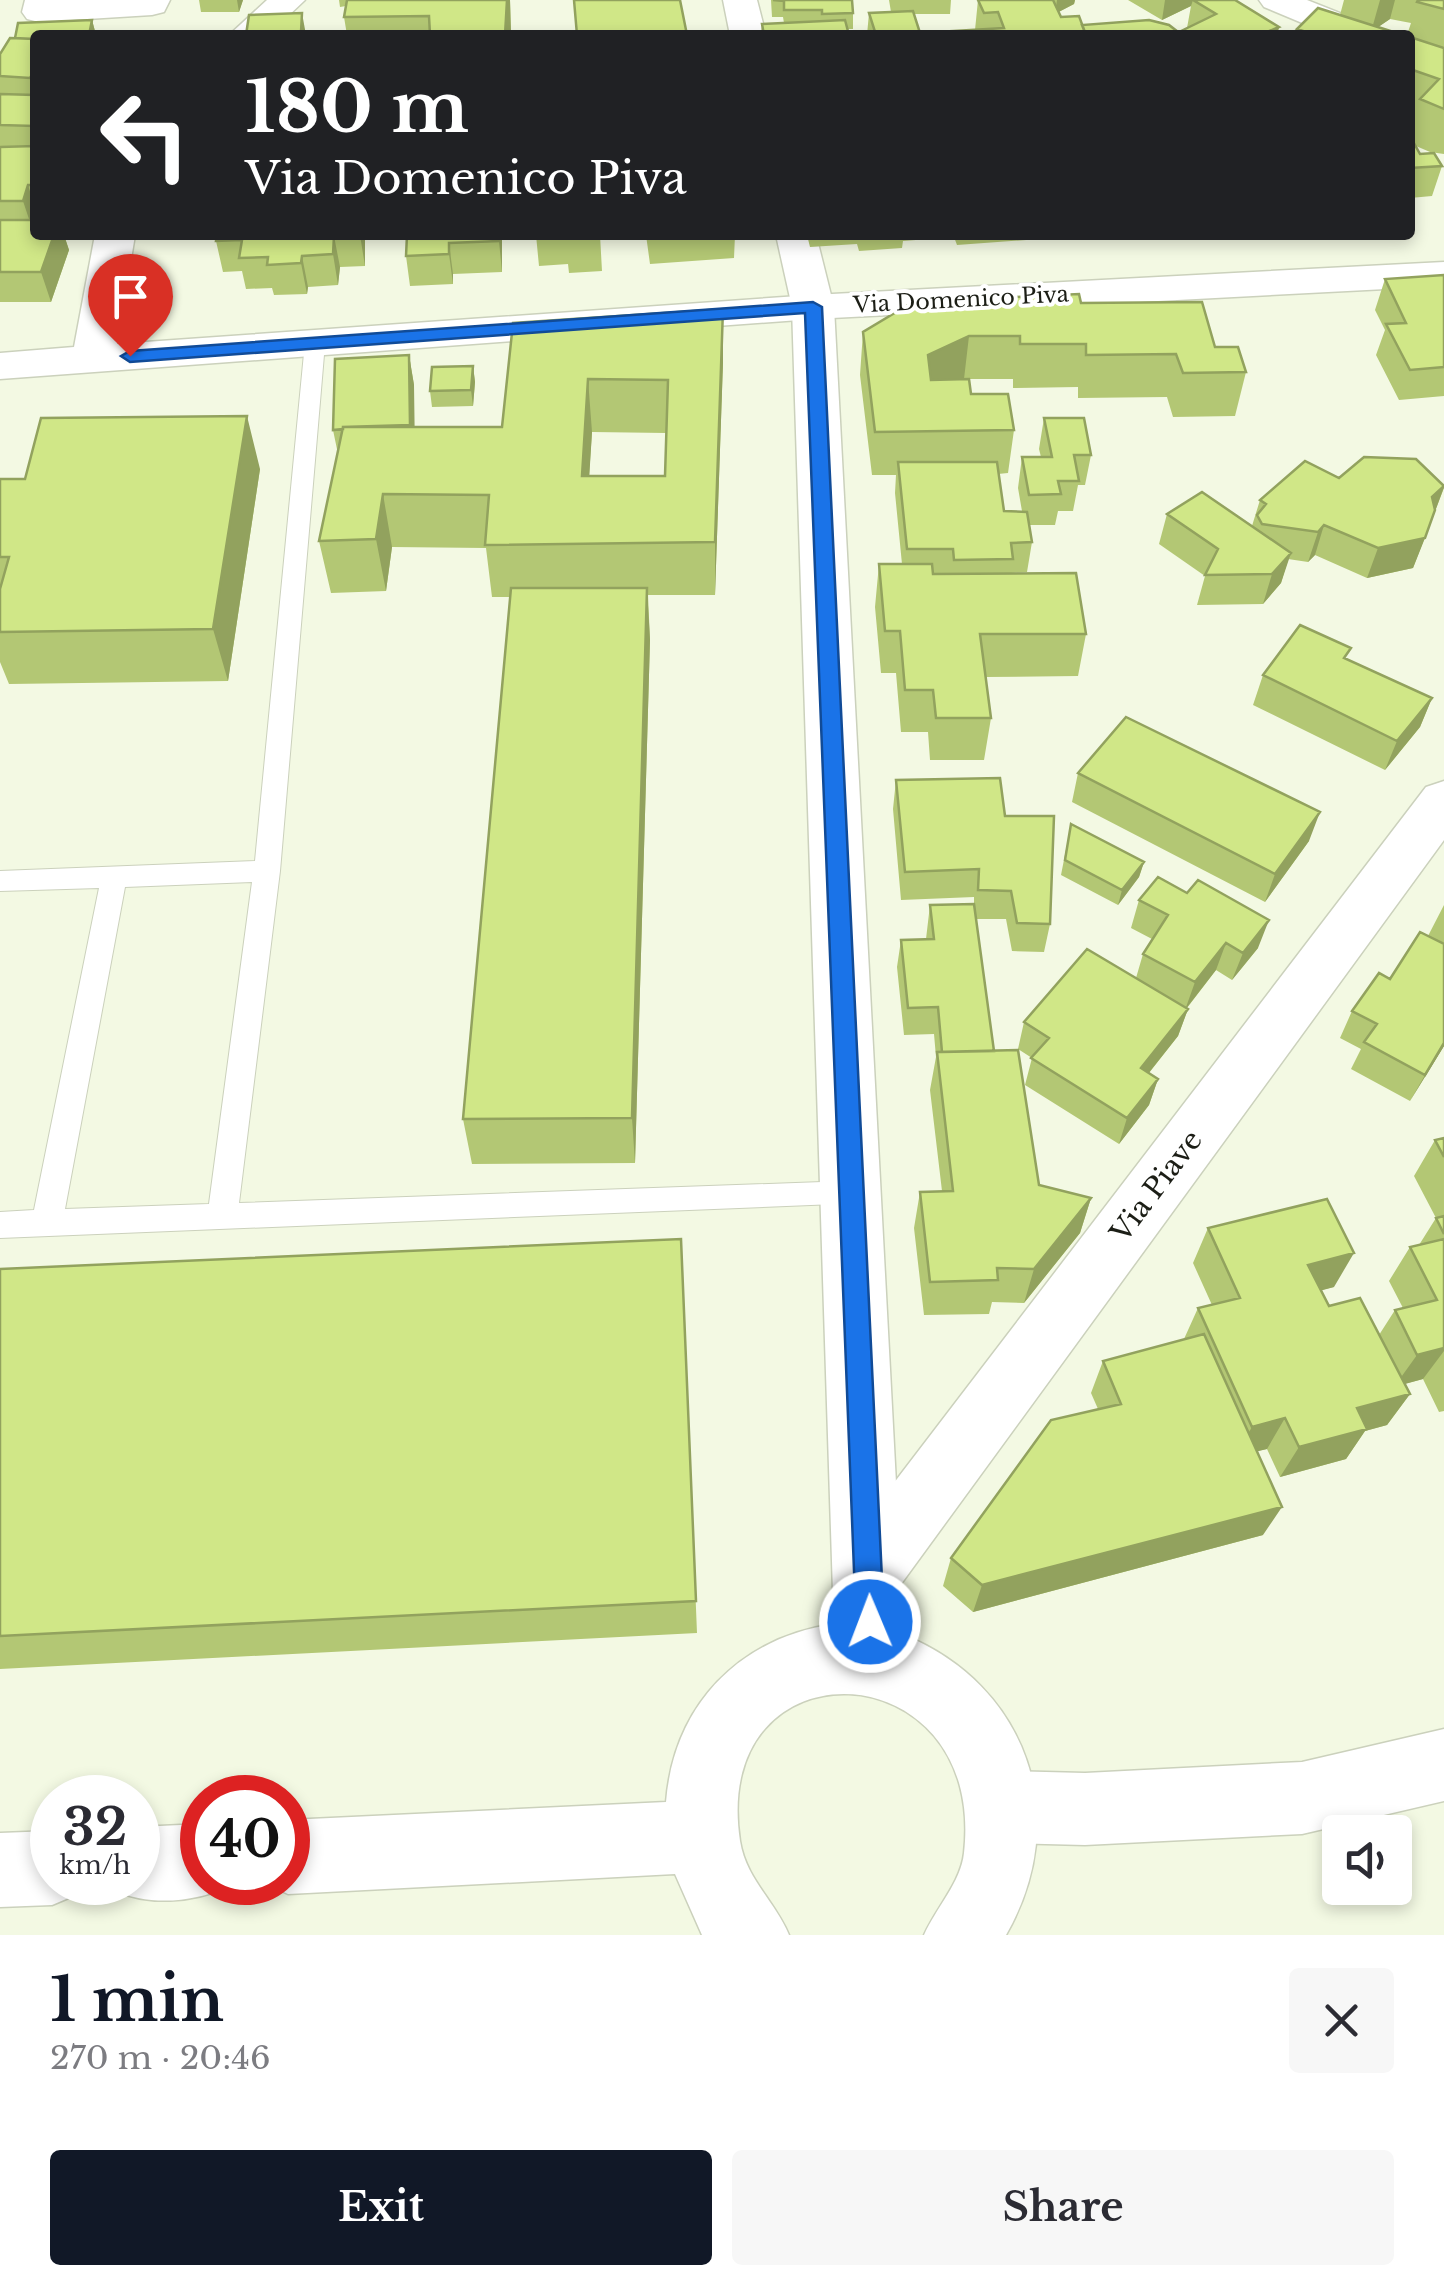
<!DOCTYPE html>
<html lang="en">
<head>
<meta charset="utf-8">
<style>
	:root { --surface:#fff; --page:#f7f7f7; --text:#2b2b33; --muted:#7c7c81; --accent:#111827 }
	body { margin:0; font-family:"Libre Baskerville",serif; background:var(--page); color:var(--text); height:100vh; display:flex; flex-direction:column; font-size:38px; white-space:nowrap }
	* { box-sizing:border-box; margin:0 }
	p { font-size:32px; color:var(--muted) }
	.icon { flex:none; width:55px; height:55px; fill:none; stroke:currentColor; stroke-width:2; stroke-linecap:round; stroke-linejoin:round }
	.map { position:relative; height:1935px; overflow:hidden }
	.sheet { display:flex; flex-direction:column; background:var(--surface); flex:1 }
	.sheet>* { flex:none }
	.guide { position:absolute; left:30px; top:30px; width:1385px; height:210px; border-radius:10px; box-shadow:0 5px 15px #0003; background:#202124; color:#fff; overflow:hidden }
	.tools { position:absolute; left:1322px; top:1815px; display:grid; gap:20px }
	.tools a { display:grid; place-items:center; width:90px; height:90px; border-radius:10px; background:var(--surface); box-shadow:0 5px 15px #0003; font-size:50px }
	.speed { position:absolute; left:30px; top:1775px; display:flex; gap:20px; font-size:50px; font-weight:700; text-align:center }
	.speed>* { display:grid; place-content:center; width:130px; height:130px; border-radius:50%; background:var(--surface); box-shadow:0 5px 15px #0003; line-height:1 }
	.speed small { font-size:25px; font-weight:400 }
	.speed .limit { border:15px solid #d22; background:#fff; color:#111 }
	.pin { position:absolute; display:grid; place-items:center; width:85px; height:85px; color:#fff; margin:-102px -42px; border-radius:50% 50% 50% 0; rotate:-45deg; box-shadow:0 0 10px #0007 }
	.pin .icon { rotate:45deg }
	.me { position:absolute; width:110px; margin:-55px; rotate:359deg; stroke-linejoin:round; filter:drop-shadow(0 0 8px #0008) }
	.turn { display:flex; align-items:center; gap:35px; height:210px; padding:0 50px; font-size:45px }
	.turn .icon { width:130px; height:130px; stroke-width:2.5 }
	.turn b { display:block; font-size:70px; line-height:85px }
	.round { display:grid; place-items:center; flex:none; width:105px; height:105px; border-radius:10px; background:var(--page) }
	.overview { display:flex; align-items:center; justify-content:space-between; height:170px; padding:0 50px }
	h1 { font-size:60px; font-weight:800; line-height:75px; color:var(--accent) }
	.action { display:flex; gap:20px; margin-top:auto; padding:20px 50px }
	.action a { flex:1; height:115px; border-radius:10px; background:var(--accent); color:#fff; font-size:40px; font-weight:800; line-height:115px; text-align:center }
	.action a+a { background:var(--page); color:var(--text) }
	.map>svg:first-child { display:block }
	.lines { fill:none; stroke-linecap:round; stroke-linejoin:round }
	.service-casing { stroke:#cbd1bc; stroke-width:2 }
	.minor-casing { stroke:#cbd1bc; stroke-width:3 }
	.tertiary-casing { stroke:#cbd1bc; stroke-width:3 }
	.service { fill:#fff; fill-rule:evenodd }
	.minor { fill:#fff; fill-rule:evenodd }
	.tertiary { fill:#fff; fill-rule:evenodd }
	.wall { fill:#b3c774; fill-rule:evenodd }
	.shaded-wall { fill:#92a25e }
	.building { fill:#d0e787; stroke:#92a25e; stroke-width:2.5; fill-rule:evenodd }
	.route { fill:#1a73e8; stroke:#114b97; stroke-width:2.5 }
	.labels { text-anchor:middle; stroke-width:8; stroke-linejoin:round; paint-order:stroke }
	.far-street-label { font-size:22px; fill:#1c1e16; stroke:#fff }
	.street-label { font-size:28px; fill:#1c1e16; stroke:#fff }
</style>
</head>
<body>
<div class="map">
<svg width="1444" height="1935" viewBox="0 0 1444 1935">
	<rect width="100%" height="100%" fill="#f3f9e3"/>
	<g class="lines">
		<g class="service-casing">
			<path id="service" d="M315 337 325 343 280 871 239 1203 849 1181 860 1185 864 1194 860 1203 0 1238V1212L34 1210 99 888 0 891V871L255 861 305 343ZM252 882 209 1204 65 1209 125 887Z"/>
		</g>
		<g class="minor-casing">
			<path id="minor" d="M25 0H170L164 12 152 15 39 22 27 19 22 12Z
				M267 0H305L268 35H229Z
				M1259 0H1307L1375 27 1380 35H1331L1264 7Z
				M95 235H135L117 344 813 295 1444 262V286L813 319 0 379V353L74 347Z
				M1444 781V840L893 1595 869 1605 845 1595 835 1571 845 1547 1426 787Z
				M1444 1729V1801L1302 1834 1085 1845 1004 1843 978 1833 968 1807 978 1781 1004 1771 1085 1773 1302 1762Z"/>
		</g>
		<g class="tertiary-casing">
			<path id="tertiary" d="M723 0H757L766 35H730Z
				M776 235H816L834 307 904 1635C1028 1686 1073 1818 1006 1935H924C936 1908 961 1882 964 1853 987 1648 709 1638 740 1841 746 1879 775 1901 789 1935H702L675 1874 288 1894 262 1882H288V1820L666 1802C674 1705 739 1638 834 1624L792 307Z
				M202 1824V1882H230L228 1887C191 1903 150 1906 112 1890L109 1882H138V1827Z
				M52 1831V1882H83L78 1894 52 1905 0 1907V1833Z"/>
		</g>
		<use href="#service" class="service"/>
		<use href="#minor" class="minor"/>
		<use href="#tertiary" class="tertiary"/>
	</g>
	<path class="wall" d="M199 0H243L239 12H201Z
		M339 0H510L511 35H347L344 17 346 6 340 7Z
		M771 0H852L853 13V29H847L849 35H761L762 24 784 23 783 17H772Z
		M889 0H951L950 14H914L920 33 975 30 978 0H1075L1074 4 1058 12 1061 17 1082 25 1179 32 1187 28 1191 6 1162 20 1128 0H1235L1279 27 1277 35H867L869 13 891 12Z
		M1344 0H1444V154L1430 152 1416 146 1420 154 1442 166 1432 196 1410 198V131L1414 117 1410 116V35H1407L1411 23 1390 19 1378 27 1403 35H1295L1297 29 1340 15Z
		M92 20 96 35H35V235H64L69 250 51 302H0V54L15 38Z
		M217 235H365V266L340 267 338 285 308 287 307 294 274 295 272 288 246 289 242 271 223 272 216 241Z
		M407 235H502V272L453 274V284L410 286 406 256Z
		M536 235H600L602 271 569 273 568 264 539 266Z
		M646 235H735L734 258 650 264Z
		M807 235H1040V239L957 245 954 237 903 241 902 248 859 251 857 244 810 247Z
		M1132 235H1170L1133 237Z
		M1444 275V396L1399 400 1376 355 1385 330 1375 310 1385 279Z
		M1081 303 1215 347 1246 372 1235 416 1173 417 1167 397 1078 398V387L1013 388V379H964L971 394 1014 430 1008 473 998 474 1004 511H1022L1018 488 1022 457H1041L1039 449 1044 418 1091 455 1085 485H1078L1073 511H1058L1055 525H1029L1032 542 1027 572 1011 573 1086 634 1078 676 985 677 991 718 984 760H930L928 732H901L896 673H881L875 607 879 564H902L895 493 896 475H872L860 375 863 332Z
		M513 323 723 362 715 595H648L650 640 635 1163 472 1164 463 1119 510 597H492L486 548 392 547 386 591 331 593 319 541 338 454 333 430 409 355 414 385V427H502ZM592 432 666 433 665 476H589Z
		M473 366 475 382 473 406 432 407 430 391Z
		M260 469 228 681 9 684 0 662V479Z
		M1339 478 1444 488 1413 568 1367 578 1315 555 1308 562 1288 559 1281 583 1263 604 1197 605 1205 576 1159 544 1167 514 1252 526 1260 500Z
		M1347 659 1432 698 1420 727 1385 770 1253 705 1263 675Z
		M1078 773 1309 841 1265 902 1072 802Z
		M896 780 1005 816 1050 924 1044 952 1012 951 1006 919H976L994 1051 1039 1185 1091 1198 1080 1233 1024 1303 992 1302 989 1314 924 1315 914 1228 920 1192 942 1191 930 1090 936 1057 934 1034 904 1035 897 967 901 940 926 939 930 905 974 904V897L901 900 893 809Z
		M1071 824 1144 862 1139 877 1118 905 1061 875Z
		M1139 900 1258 948 1232 980 1216 970 1187 1008 1188 1009 1178 1036 1149 1073 1158 1079 1149 1105 1119 1144 1025 1085 1032 1058 1018 1049 1024 1022 1136 978 1143 954 1152 939 1131 928Z
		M1444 905V1046L1410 1101 1351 1069 1361 1049 1340 1038 1352 1011 1390 979 1428 936Z
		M1444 1138V1411L1439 1412 1423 1379 1404 1384 1410 1394 1387 1425 1365 1431 1346 1459 1280 1477 1267 1449 1257 1451 1263 1535 973 1612 943 1586 951 1558 1098 1409 1091 1393 1103 1361 1184 1339 1198 1308 1212 1305 1193 1263 1208 1228 1334 1287 1321 1290 1329 1306 1379 1335 1395 1310 1403 1308 1389 1281 1410 1247 1419 1245 1436 1218 1414 1176 1435 1140Z
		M681 1239 697 1633 0 1669V1269Z"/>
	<path class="shaded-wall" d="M237 0H243L239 12Z
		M507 0H510L511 35H505Z
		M1057 0H1075L1074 4 1055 14Z
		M1165 0H1206H1193L1191 6 1162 20Z
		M1380 0H1395L1390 19 1371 32Z
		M302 13 306 35H301V32Z
		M92 20 96 35H89Z
		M1279 27 1277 35H1260Z
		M35 70V94L30 78Z
		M28 185 35 208V224L33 231 23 201Z
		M54 235H64L69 250 51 302 41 272Z
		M360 235H365V266Z
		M499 235H502V272L499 241Z
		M334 236 340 267 338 285 333 254Z
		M449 243 453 274V284L449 254Z
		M302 256 308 287 307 294 301 263Z
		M723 309V362L715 595V542Z
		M969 336 964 379 923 398 928 355Z
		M409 355 414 385 415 455 410 425Z
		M473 366 475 382 473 406 471 390Z
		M588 379 592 432 586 529 582 476Z
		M247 416 260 469 228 681 213 629Z
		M1444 487 1433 517 1432 497Z
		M383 494 392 547 386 591 376 539Z
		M1324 525 1315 555 1308 562 1318 532Z
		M1425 538 1413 568 1367 578 1378 548Z
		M1291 553 1281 583 1263 604 1272 574Z
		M647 588 650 640 635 1163 632 1118Z
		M1432 698 1420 727 1385 770 1397 741Z
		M1320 812 1309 841 1265 902 1275 874Z
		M1144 862 1139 877 1118 905 1122 890Z
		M1269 920 1258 948 1232 980 1243 953Z
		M1226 943 1216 970 1185 1010 1195 982Z
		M1188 1009 1178 1036 1132 1094 1141 1068Z
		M1444 1043V1046L1410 1101 1425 1075Z
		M1158 1079 1149 1105 1119 1144 1127 1118Z
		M1091 1198 1080 1233 1024 1303 1034 1269Z
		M1354 1253 1334 1287 1290 1299 1308 1265Z
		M1444 1348V1351L1423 1379 1394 1387 1417 1355Z
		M1410 1394 1387 1425 1365 1431 1346 1459 1280 1477 1299 1447 1357 1408Z
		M1285 1418 1267 1449 1234 1457 1252 1427Z
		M1282 1507 1263 1535 973 1612 982 1585Z"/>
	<path class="building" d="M347 0H507L505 35H430L429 16 344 17Z
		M574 0H680L687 35H577Z
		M773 0H852L853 13 822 14V10H784V1Z
		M978 0H1053L1061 17 1079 16 1086 35H876L869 13 913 11 920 33 1004 28 998 12 984 13Z
		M1193 0H1235L1279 27 1260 35H1182L1179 32 1216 14Z
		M1418 0H1444V9L1417 2Z
		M1318 8 1403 35H1315L1297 29Z
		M302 13 301 32H286V35H246L249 15Z
		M92 20 89 35H35V39L15 38 18 23Z
		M845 20 849 35H764L762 24Z
		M1149 20 1169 25 1182 35H1086L1082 25Z
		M1410 37 1444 48V109L1420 99 1439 79 1410 69Z
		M10 38 35 39V70L30 78 0 76V54Z
		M0 94 35 95V126L0 125Z
		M1410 136 1420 154 1434 153 1442 166 1410 168Z
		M35 146V185H28L23 201H0V147Z
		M0 220H35V235H54L41 272H0Z
		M217 235H360L334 236 333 254 302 256 301 263 267 265 268 257 239 258 242 240 216 241Z
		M407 235H499V241L449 243V254L406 256Z
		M1444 275V367L1410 370 1386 324 1406 323 1385 279Z
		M1079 294 1081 303 1202 302 1215 347H1238L1246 372 1183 373 1176 354 1086 355V344H1020V336H969L928 355 931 380 969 379 971 394H1008L1014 430 875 432 863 332 913 302Z
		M723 309 715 542 485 545 489 495 383 494 376 539 319 541 343 427H502L513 323ZM588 379 668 380 665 476H582Z
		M409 355 410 425 343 427V429L333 430 335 359Z
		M473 366 471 390 430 391 432 367Z
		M247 416 213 629 0 632V589L9 557H0V479H25L41 418Z
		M1044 418H1084L1091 455H1074L1079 481H1058L1061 494 1029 495 1022 457H1052Z
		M1364 457 1416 459 1444 486 1432 497 1435 510 1425 538 1378 548 1324 525 1318 532 1262 524 1257 515 1266 504 1260 500 1305 461 1339 478Z
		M898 462H997L1004 511 1027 512 1032 542 1011 543 1013 559 954 560 953 549H907Z
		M1202 492 1291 553 1272 574 1205 575 1218 549 1167 514Z
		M879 564H932L933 574 1076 573 1086 634H980L991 718H936L933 690H905L900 631H885Z
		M511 588H647L632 1118 463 1119Z
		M1300 625 1351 648 1344 658 1432 698 1397 741 1263 675Z
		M1126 717 1320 812 1275 874 1078 773Z
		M1000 778 1005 816H1054L1050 924 1017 923 1011 891 978 890 979 869 905 872 896 780Z
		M1071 824 1144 862 1122 890 1065 860Z
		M1158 877 1187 893 1198 880 1269 920 1243 953 1226 943 1195 982 1143 954 1168 915 1139 900Z
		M974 904 994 1051 942 1052 938 1007 908 1008 901 940 934 939 930 905Z
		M1420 932 1444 944V1043L1425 1075 1364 1042 1377 1024 1352 1011 1379 973 1390 979Z
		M1087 949 1188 1009 1141 1068 1158 1079 1127 1118 1031 1058 1049 1038 1024 1022Z
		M1018 1050 1039 1185 1091 1198 1034 1269 997 1268 998 1280 930 1282 920 1192 953 1191 937 1052Z
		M1444 1138V1157L1435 1140Z
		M1327 1199 1354 1253 1308 1265 1329 1306 1360 1298 1410 1394 1357 1408 1367 1429 1299 1447 1285 1418 1252 1427 1198 1308 1240 1298 1208 1228Z
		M1444 1216V1234L1436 1218Z
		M681 1239 696 1601 0 1636V1269Z
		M1444 1239V1348L1417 1355 1395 1310 1437 1300 1410 1247Z
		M1204 1334 1282 1507 982 1585 951 1558 1051 1420 1121 1404 1103 1361Z"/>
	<path class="route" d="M813 302 822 307 884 1622 880 1632 870 1636 860 1632 856 1622 805 313 130 362 121 356 130 351Z"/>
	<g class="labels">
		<g class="far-street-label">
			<text transform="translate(961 299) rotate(-3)" y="8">Via Domenico Piva</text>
		</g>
		<g class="street-label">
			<text transform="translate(1156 1186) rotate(-53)" y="10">Via Piave</text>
		</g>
	</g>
</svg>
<div class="tools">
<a><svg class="icon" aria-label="sound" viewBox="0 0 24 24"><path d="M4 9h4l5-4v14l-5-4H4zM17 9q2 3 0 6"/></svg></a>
</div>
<div class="speed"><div>32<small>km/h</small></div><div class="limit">40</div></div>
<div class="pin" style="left:130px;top:356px;background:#d93025"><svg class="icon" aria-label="arrive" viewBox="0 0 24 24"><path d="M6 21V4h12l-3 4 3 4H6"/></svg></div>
<svg class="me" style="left:870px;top:1622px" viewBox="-20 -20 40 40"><circle r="17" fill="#1a73e8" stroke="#fff" stroke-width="3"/><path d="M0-11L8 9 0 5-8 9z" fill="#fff"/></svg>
<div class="guide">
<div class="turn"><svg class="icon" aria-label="left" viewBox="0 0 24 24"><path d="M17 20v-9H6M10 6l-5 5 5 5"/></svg><div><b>180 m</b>Via Domenico Piva</div></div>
</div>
</div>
<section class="sheet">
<div class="overview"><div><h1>1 min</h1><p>270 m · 20:46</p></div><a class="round"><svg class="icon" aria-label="close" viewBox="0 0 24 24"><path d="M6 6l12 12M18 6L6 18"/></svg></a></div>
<div class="action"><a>Exit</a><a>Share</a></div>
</section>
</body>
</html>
